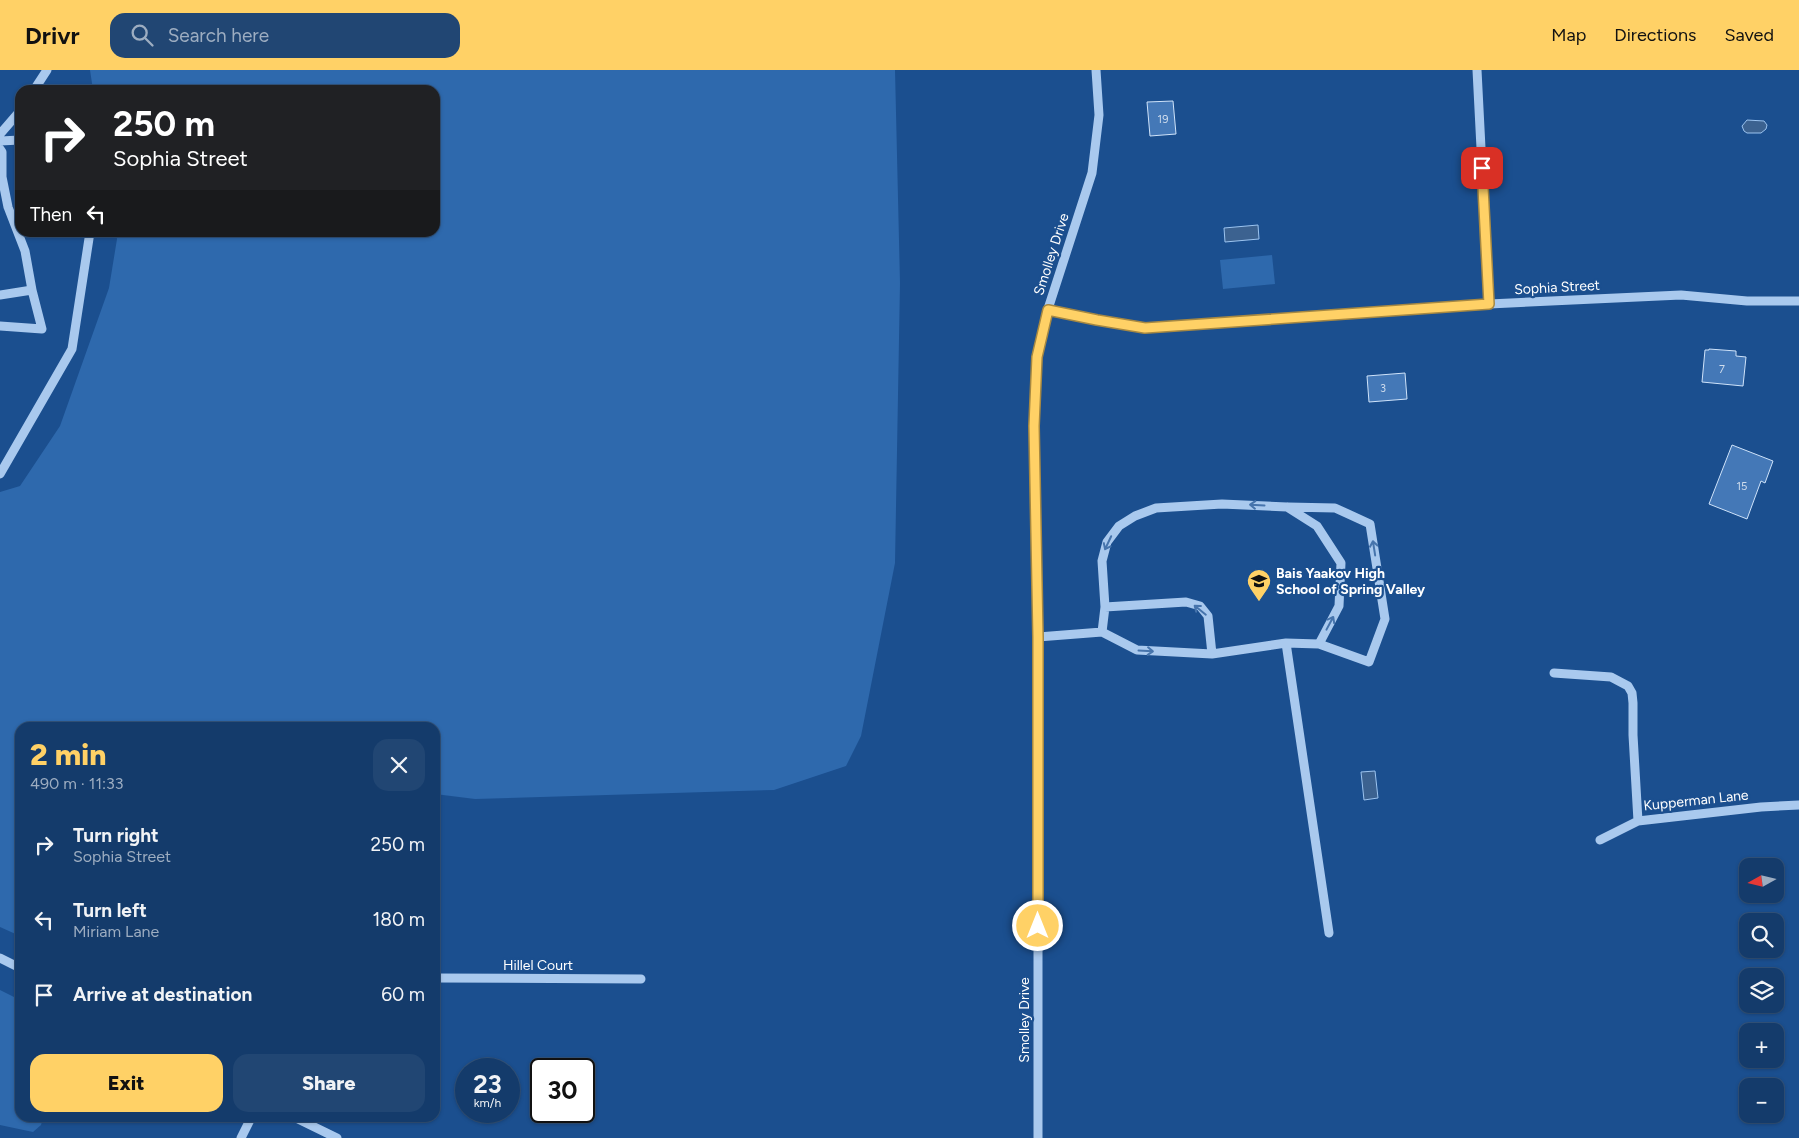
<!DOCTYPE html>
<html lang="en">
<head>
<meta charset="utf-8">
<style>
	:root { --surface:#143b6b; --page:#214673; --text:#f1f3f6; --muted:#9dadc1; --line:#33557e; --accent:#ffd166 }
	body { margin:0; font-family:Figtree,sans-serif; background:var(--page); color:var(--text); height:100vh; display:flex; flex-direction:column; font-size:19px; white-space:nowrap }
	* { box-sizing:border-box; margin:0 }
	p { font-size:16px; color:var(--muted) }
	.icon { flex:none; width:28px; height:28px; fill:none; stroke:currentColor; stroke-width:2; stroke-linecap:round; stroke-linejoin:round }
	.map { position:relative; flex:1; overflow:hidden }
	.panel { position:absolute; left:15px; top:652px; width:425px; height:400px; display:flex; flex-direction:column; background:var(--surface); border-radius:15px; box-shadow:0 1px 4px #0004,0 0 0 1px var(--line) }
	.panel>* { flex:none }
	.banner { position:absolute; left:15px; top:15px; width:425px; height:152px; border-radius:15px; box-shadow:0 1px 4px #0004,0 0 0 1px var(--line); background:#202124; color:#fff; overflow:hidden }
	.needle { width:32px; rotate:262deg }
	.tools { position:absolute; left:1739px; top:788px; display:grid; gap:10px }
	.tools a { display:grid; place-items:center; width:45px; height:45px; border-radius:10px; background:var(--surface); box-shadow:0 1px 4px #0004,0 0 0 1px var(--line); font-size:25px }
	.speed { position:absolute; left:455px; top:988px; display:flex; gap:10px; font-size:25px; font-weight:700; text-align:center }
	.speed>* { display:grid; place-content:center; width:65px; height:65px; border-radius:50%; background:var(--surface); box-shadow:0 1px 4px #0004,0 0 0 1px var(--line); line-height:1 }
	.speed small { font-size:12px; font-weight:400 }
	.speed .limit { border:2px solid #111; border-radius:8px; background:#fff; color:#111 }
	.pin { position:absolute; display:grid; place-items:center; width:42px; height:42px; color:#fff; margin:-21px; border-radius:10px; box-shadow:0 2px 8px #0006 }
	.me { position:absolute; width:55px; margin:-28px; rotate:0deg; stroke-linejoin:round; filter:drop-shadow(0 0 4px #0008) }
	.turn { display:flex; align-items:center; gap:18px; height:105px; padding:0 15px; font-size:22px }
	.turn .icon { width:65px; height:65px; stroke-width:2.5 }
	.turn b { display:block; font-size:35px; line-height:42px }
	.then { display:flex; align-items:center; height:48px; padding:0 15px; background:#0003; gap:10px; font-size:19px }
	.round { display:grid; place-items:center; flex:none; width:52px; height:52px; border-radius:15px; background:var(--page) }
	.overview { display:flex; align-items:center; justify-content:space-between; height:85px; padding:0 15px }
	h1 { font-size:30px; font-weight:800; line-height:38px; color:var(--accent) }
	.action { display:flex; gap:10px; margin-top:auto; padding:10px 15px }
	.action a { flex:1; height:58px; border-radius:15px; background:var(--accent); color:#111; font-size:20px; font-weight:800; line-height:58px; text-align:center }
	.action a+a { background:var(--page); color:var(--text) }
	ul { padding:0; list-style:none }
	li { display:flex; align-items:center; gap:15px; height:75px; padding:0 15px }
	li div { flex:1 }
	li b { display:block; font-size:19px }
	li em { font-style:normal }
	header { display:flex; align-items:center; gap:30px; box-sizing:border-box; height:70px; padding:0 25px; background:var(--accent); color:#111 }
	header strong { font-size:24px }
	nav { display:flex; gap:28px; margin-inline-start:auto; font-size:18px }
	.search { width:350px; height:45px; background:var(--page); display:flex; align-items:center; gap:12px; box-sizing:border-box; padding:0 18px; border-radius:15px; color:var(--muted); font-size:19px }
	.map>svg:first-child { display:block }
	.green { fill:#2e69ad }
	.water { fill:#3c6290; stroke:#9cc4f0 }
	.building { fill:#4478b7; stroke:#cfe3fa }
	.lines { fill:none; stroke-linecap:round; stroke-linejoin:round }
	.minor { stroke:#a9c9ee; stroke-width:9 }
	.oneway { stroke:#4674ac }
	.route-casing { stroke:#a68842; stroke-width:12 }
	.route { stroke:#ffd166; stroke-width:9 }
	.labels { text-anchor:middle; stroke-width:4.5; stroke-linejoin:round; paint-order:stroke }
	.number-label { font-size:11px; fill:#d0dded }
	.street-label { font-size:14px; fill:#fff; stroke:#1b4f8f }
	.poi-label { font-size:14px; font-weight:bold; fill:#fff; stroke:#1b4f8f; text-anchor:start }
</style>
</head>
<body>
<header>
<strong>Drivr</strong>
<div class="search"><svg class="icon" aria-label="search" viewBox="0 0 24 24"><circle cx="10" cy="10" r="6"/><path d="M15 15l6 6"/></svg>Search here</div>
<nav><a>Map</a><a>Directions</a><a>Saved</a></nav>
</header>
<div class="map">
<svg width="1799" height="1068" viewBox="0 0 1799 1068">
	<rect width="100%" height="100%" fill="#1b4f8f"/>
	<path class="green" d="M90 0H895L900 213 895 493 861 666 846 696 774 720 475 729 435 724V658H20V866L0 857V422L20 416 60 356 109 218 117 169 116 163 435 162V20H93Z
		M1272 185 1275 214 1223 219 1220 190Z
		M0 920 20 930V1048H43L41 1055 33 1062 0 1055Z"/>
	<path class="water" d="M1747 50 1764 51 1767 55 1766 59 1761 63H1747L1744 61 1742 56Z
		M1258 155 1259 169 1225 172 1224 158Z
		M1375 701 1378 728 1364 730 1361 702Z"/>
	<path class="building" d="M1173 31 1176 64 1150 66 1147 32Z
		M1709 279 1736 281V286L1746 287 1743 316 1702 312 1705 280H1709Z
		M1405 303 1407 329 1369 332 1367 306Z
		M1732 375 1773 391 1765 413 1761 411 1747 449 1709 434Z"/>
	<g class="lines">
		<path class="minor" d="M1477 0 1489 234
			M34 20 47 0
			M0 64 20 41
			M0 71 20 70
			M0 79 2 82V107L8 137 25 181 32 220 0 225
			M1048 239 1097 250 1145 258 1489 234 1681 225 1747 231H1799
			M0 256 42 259 32 220
			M0 404 72 279 90 162
			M1288 437 1335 438 1370 454 1385 549 1369 592 1319 574
			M1105 537 1186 532 1200 536 1208 546 1212 584
			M1038 567 1102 562 1137 580 1212 584 1286 573 1319 574 1339 536 1341 493 1317 456 1287 437 1222 434 1156 438 1135 446 1119 456 1107 472 1102 491 1105 537 1102 562
			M1286 573 1329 863
			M1554 603 1611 607 1628 616 1632 623 1633 633V665L1638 751
			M1600 770 1638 751 1761 737 1799 735
			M0 888 20 898
			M435 908 641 909
			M296 1048 337 1068
			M241 1068 251 1048
			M1038 1068V567L1034 356 1037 287 1048 239 1092 103 1099 45 1096 0"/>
	</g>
	<defs><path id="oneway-shaft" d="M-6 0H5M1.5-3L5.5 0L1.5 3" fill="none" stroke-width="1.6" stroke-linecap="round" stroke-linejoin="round" transform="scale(1.25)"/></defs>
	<g class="oneway">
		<use href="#oneway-shaft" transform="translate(1257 435) rotate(-177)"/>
		<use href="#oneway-shaft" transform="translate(1108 473) rotate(115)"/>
		<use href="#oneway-shaft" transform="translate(1374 478) rotate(-99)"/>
		<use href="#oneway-shaft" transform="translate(1200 540) rotate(-141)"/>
		<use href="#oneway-shaft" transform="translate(1330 553) rotate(-62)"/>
		<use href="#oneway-shaft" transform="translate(1146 581) rotate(3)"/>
	</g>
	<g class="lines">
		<g class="route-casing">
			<path id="route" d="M1038 856V567L1034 356 1037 287 1048 240 1097 250 1145 258 1489 234 1482 98"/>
		</g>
		<use href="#route" class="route"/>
	</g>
	<defs>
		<g id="school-pin" transform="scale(1.25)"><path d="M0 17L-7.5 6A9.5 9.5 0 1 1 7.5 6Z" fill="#ffd166" stroke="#1b4f8f"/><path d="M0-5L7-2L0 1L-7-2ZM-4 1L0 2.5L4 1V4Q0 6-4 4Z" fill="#111"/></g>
	</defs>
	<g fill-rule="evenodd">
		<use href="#school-pin" x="1259" y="511"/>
	</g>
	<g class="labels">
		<g class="number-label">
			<text x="1163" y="53">19</text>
			<text x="1722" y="303">7</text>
			<text x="1383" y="322">3</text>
			<text x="1742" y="420">15</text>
		</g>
		<g class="street-label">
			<text transform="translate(1051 184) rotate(-72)" y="5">Smolley Drive</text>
			<text transform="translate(1557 217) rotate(-3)" y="5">Sophia Street</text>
			<text transform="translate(1696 730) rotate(-6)" y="5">Kupperman Lane</text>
			<text x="538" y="900">Hillel Court</text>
			<text transform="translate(1024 950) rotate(-90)" y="5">Smolley Drive</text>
		</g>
		<g class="poi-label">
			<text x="1276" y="508">Bais Yaakov High<tspan x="1276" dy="16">School of Spring Valley</tspan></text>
		</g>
	</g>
</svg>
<div class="tools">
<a><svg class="needle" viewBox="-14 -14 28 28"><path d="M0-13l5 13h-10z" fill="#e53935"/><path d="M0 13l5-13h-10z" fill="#9dadc1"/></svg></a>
<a><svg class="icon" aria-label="search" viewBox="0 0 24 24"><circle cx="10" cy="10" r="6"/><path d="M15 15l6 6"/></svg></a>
<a><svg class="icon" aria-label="layers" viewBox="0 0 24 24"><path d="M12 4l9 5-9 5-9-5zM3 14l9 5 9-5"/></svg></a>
<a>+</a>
<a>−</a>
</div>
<div class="speed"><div>23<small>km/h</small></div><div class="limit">30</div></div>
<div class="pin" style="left:1482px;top:98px;background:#d93025"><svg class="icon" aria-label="arrive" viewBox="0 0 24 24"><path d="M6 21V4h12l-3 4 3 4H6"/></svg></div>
<svg class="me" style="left:1038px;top:856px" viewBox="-20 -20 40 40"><circle r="17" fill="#ffd166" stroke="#fff" stroke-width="3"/><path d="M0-11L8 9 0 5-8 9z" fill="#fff"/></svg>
<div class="banner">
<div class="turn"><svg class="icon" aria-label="right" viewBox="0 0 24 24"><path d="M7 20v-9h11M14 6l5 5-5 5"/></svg><div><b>250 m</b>Sophia Street</div></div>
<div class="then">Then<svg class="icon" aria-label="left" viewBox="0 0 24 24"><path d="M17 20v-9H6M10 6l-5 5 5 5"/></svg></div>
</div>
<section class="panel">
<div class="overview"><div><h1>2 min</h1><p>490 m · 11:33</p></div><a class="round"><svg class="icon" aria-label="close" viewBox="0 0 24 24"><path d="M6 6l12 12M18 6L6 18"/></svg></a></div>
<ul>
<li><svg class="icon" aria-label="right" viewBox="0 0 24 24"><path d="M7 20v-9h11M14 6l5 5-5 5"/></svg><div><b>Turn right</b><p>Sophia Street</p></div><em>250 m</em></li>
<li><svg class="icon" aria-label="left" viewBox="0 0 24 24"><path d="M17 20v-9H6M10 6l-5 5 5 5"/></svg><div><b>Turn left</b><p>Miriam Lane</p></div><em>180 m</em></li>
<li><svg class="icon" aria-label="arrive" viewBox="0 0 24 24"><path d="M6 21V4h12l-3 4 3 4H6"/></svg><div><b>Arrive at destination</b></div><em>60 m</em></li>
</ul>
<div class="action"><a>Exit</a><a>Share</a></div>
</section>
</div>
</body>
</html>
